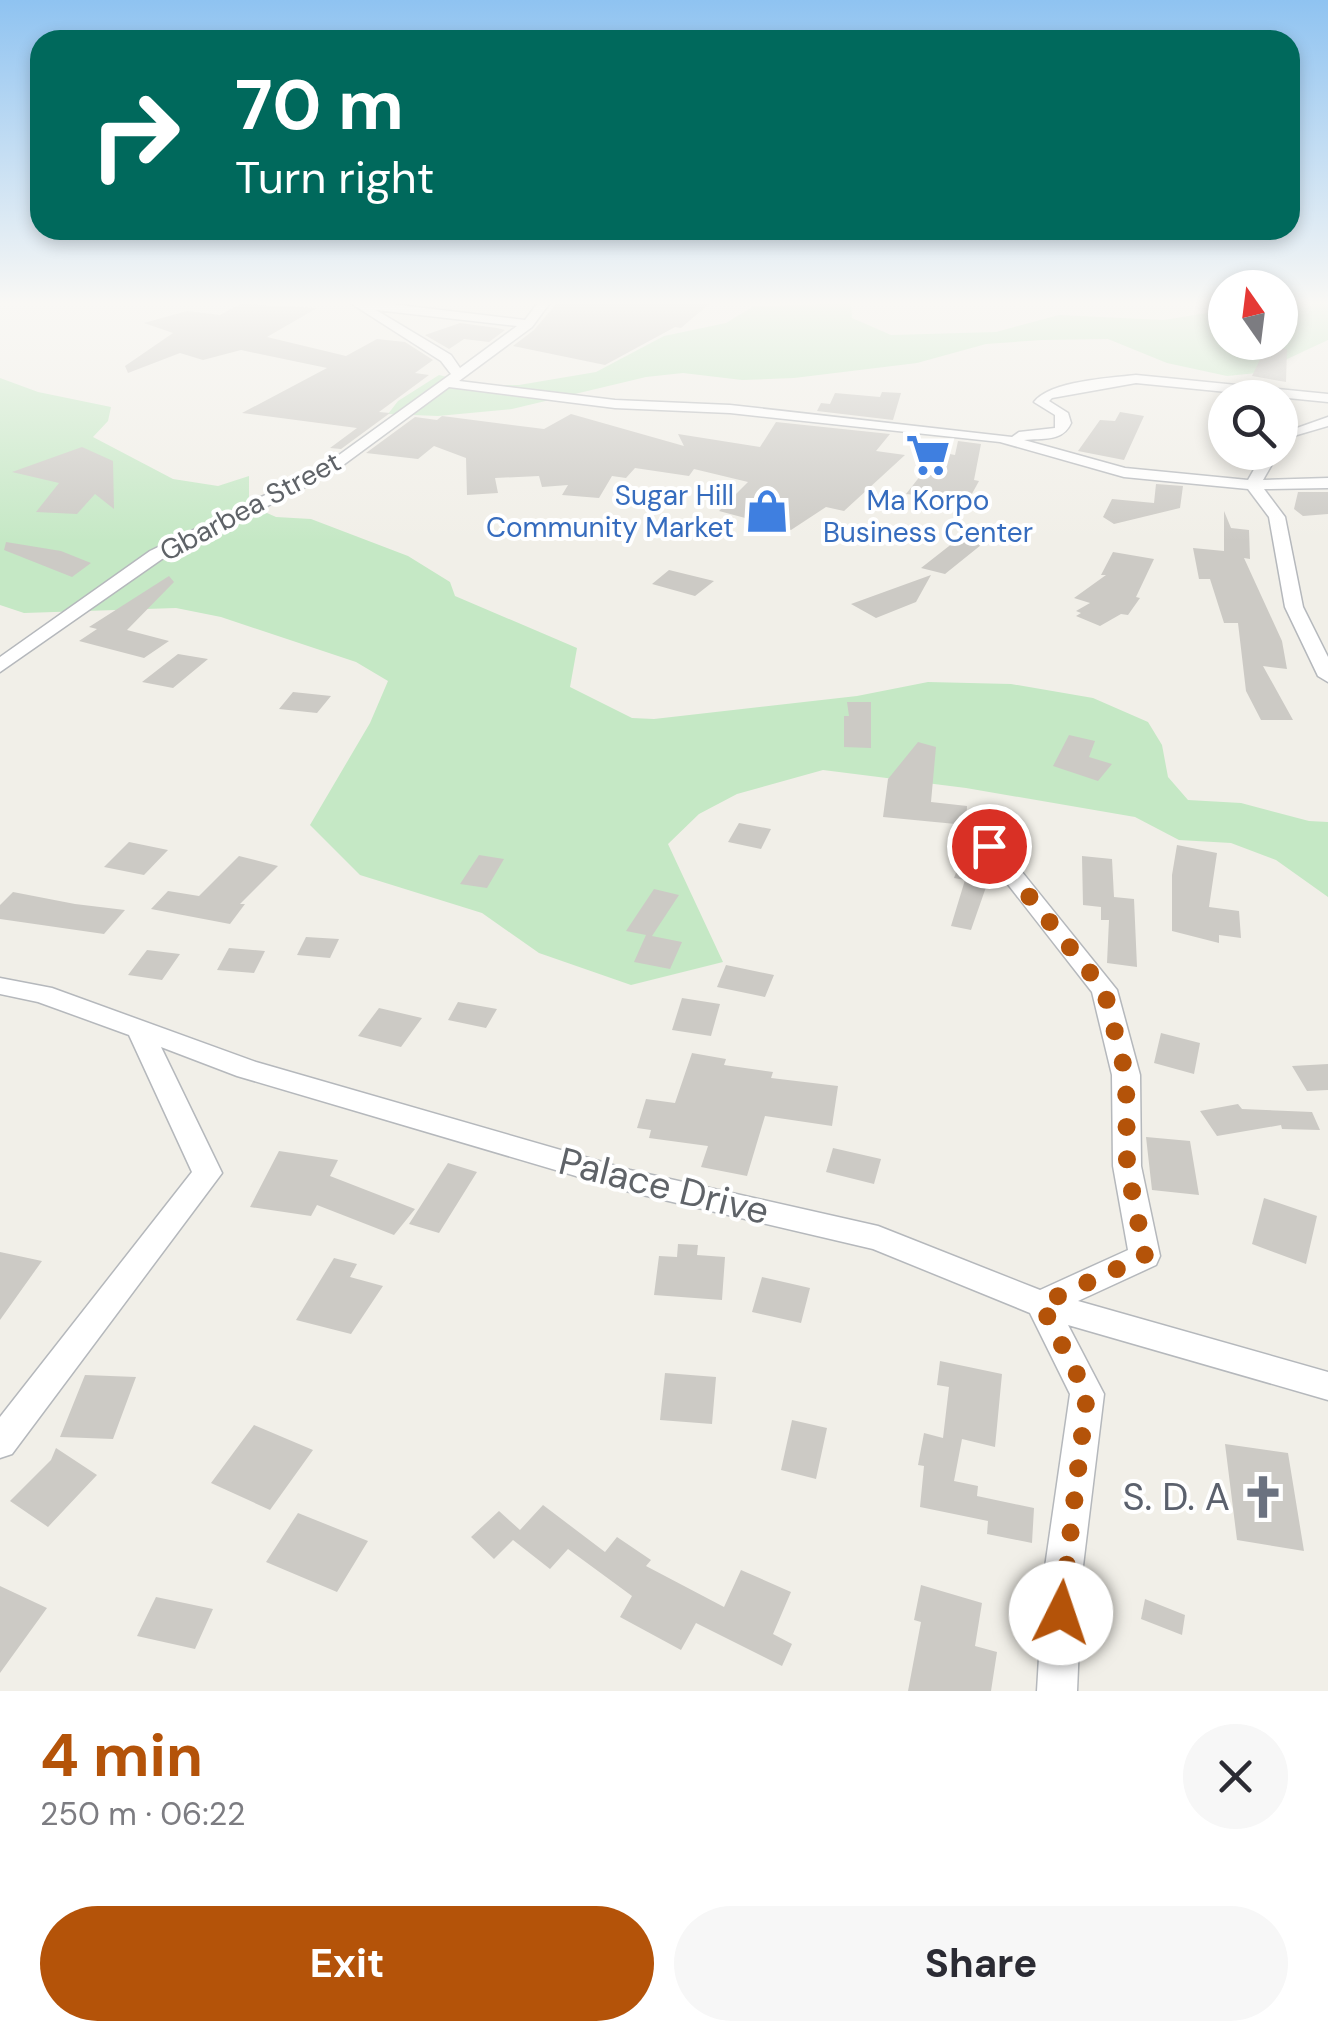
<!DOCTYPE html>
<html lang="en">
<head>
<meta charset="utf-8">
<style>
	:root { --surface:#fff; --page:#f7f7f7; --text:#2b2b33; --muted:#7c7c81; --accent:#b45309 }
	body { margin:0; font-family:"DM Sans",sans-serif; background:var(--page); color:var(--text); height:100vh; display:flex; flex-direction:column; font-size:38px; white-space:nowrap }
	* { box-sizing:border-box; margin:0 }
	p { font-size:32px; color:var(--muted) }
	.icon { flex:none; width:55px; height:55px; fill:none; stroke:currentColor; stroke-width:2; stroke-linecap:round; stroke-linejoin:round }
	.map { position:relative; height:1691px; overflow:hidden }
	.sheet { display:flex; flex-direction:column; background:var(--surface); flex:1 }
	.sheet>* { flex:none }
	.banner { position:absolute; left:30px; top:30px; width:1270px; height:210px; border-radius:30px; box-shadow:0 5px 15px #0003; background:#00695c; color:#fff; overflow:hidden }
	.needle { width:65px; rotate:346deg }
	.buttons { position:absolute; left:1208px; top:270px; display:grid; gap:20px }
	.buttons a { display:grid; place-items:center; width:90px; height:90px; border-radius:50%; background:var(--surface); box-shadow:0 5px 15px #0003; font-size:50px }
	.pin { position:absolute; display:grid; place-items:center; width:85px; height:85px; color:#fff; margin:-42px; border:5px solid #fff; border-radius:50%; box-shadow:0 2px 10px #0007 }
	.me { position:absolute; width:110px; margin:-55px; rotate:4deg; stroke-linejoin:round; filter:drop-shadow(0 0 8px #0008) }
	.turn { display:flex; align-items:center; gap:35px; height:210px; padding:0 40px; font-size:45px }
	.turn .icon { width:130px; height:130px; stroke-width:2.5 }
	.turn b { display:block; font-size:70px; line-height:85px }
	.round { display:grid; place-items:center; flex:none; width:105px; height:105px; border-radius:52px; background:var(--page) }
	.headline { display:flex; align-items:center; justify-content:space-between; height:170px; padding:0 40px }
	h1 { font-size:60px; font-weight:700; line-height:75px; color:var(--accent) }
	.button { display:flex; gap:20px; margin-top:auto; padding:20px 40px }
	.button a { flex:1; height:115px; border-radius:60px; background:var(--accent); color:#fff; font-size:40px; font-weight:700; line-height:115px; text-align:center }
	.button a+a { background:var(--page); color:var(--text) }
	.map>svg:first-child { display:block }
	.green { fill:#c5e8c5 }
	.building { fill:#cccac5 }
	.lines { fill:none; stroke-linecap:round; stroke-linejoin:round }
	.street-casing { stroke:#b5b8bc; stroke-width:3 }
	.street { fill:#fff; fill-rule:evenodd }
	.route { stroke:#b45309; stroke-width:18; stroke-dasharray:0 32.4 }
	.labels { text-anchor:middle; stroke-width:8; stroke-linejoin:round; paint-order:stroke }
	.far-shop-label { font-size:28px; fill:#366cbe; stroke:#fff; text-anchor:end }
	.far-street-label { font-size:28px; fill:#5f6368; stroke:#fff }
	.near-street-label { font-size:38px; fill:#5f6368; stroke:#fff }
	.near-worship-label { font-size:38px; fill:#5b616d; stroke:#fff; text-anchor:end }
</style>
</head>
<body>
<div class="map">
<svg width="1328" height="1691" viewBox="0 0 1328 1691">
	<rect width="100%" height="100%" fill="#f1efe8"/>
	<path class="green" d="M851 304 852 318 891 335 996 332 1059 315 1164 320 1225 310V342H1280V304H1328V340L1257 373 1227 376 1167 363 1108 339 1042 340 986 344 917 363 794 378 742 380 683 373 646 377 512 409 438 416 388 414 398 401 439 375 480 385H519L596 372 664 336 726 323 754 306Z
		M0 378 38 392 111 407 108 421 93 437 173 479 218 486 249 476V505L276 517 311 519 408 556 450 582 455 596 577 648 570 687 632 718 654 719 857 696 928 682 1011 684 1093 698 1148 722 1162 745 1168 777 1188 800 1241 803 1309 821 1328 822V897L1276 860 1231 843 1179 840 1135 817 966 788 823 770 737 794 699 814 668 844 723 962 631 985 539 953 482 913 360 875 310 825 370 723 388 681 356 662 221 617 176 608 24 613 0 605Z"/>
	<path class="building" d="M240 304 317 308 267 337 346 356 377 339 405 342 433 360 415 373 429 375 379 412 390 413 341 449 330 448 357 428 242 413 327 368 241 350 203 360 180 353 128 373 125 366 173 333 144 323 187 311 220 315Z
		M556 304H709L681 328 675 327 605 365 513 346 534 330Z
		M460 323 497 328 505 330 489 342 464 339 449 349 425 335Z
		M1266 347 1287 349 1286 382 1252 376Z
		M882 392 901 393 893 420 817 411 821 403 830 404 835 393 880 397Z
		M1120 412 1144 416 1124 460 1078 451 1100 420 1115 421Z
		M571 414 684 446 678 434 760 447 776 422 890 434 876 451 905 455 844 511 826 507 791 530 719 511 748 482 694 469 689 476 635 468 626 478 612 476 599 498 562 495 568 485 542 487 539 476 495 478 498 493 467 495 466 458 434 446 418 459 366 453 415 417 437 420 442 416 544 429Z
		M958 441 981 444 974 480 979 481 968 501 906 494 939 452 955 455Z
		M82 447 113 461 114 509 95 494 77 514 36 512 59 483 12 472Z
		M1156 484 1183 486 1180 508 1114 524 1103 517 1112 499 1154 503Z
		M1298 492H1328V514L1303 516 1294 509Z
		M1224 511 1231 528 1249 530 1250 559 1244 558 1282 641 1287 669 1263 666 1293 720H1261L1246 691 1238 623H1224L1210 579H1199L1193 548 1224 551Z
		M958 539 981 545 945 574 921 568Z
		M6 542 61 551 91 563 72 577 4 550Z
		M1113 552 1154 559 1136 597 1140 598 1128 615 1121 614 1100 626 1076 616 1081 613 1076 611 1090 603 1074 598 1106 575H1101Z
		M669 570 714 581 695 596 652 584Z
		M931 575 916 602 876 618 851 604Z
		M169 576 174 582 127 630 169 641 144 658 79 641 97 629 89 627Z
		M178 654 208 659 173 688 142 682Z
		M293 692 331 696 317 713 279 709Z
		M847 702H871V748L844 747V716H849Z
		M1069 735 1095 741 1089 757 1112 764 1098 781 1053 766Z
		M918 742 936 747 931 802 967 806 966 825 883 817 888 779Z
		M739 823 771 829 761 849 728 842Z
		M129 842 168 850 144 875 104 867Z
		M1177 845 1217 853 1209 907 1239 911 1241 938 1219 935V943L1172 931V875Z
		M479 855 504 859 487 888 460 884Z
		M239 856 278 866 240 904H245L230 924 151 909 168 891 199 896Z
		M1082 856 1112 859 1114 897 1134 899 1137 967 1107 963 1109 920H1101V907L1083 905Z
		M962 857 985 861 992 870 971 930 951 926 965 880 954 878Z
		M654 889 679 895 652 936 682 942 670 969 634 962 646 935 626 931Z
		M13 892 75 904 125 910 104 934 0 919V905Z
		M306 937 339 939 330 958 297 955Z
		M229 948 265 951 254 973 217 970Z
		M147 950 180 954 162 980 128 975Z
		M726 965 774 975 765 997 717 987Z
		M682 998 720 1004 711 1036 672 1030Z
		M458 1002 497 1009 486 1028 448 1020Z
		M379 1008 422 1018 401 1047 358 1036Z
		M1161 1033 1200 1043 1194 1074 1154 1063Z
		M692 1053 726 1059 724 1065 773 1072 771 1078 838 1086 832 1126 765 1116 747 1176 701 1167 708 1146 649 1138 651 1130 637 1128 646 1099 675 1103Z
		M1328 1064V1090L1307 1091 1292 1066Z
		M1238 1104 1242 1109 1312 1112 1320 1130 1282 1129 1281 1125 1217 1136 1200 1111Z
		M1146 1137 1190 1141 1199 1195 1152 1190Z
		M833 1148 881 1159 874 1184 826 1172Z
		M279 1151 338 1160 330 1176 415 1209 394 1235 317 1205 311 1216 250 1207Z
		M448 1163 477 1172 439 1233 409 1224Z
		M1264 1198 1317 1216 1306 1264 1252 1244Z
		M678 1244 698 1245 697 1255 725 1257 722 1300 654 1295 659 1256 677 1257Z
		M0 1252 42 1261 0 1320Z
		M334 1258 357 1264 350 1277 383 1286 351 1334 296 1320Z
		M762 1277 810 1288 801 1323 752 1312Z
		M940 1361 1002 1374 995 1447 962 1439 954 1481 978 1486 977 1496 1034 1508 1032 1543 987 1534 988 1521 920 1507 924 1466 918 1465 924 1433 943 1438 949 1387 937 1385Z
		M665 1373 716 1377 712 1424 660 1420Z
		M85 1375 136 1377 113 1439 60 1437Z
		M792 1420 827 1428 816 1479 781 1470Z
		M254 1425 313 1450 270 1510 211 1483Z
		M1225 1444 1288 1453 1304 1551 1237 1540Z
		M56 1448 97 1475 48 1527 10 1501 51 1460Z
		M543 1505 605 1552 617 1537 651 1560 646 1566 724 1607 741 1570 791 1592 773 1634 792 1644 782 1666 696 1623 681 1650 620 1617 632 1596 568 1549 550 1569 513 1540 494 1559 471 1537 499 1511 520 1530Z
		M298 1513 368 1541 337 1592 266 1562Z
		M921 1585 982 1603 975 1646 997 1652 991 1691H908L921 1622 914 1620Z
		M0 1586 47 1608 0 1673Z
		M156 1597 213 1609 195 1649 137 1636Z
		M1145 1599 1185 1615 1182 1635 1141 1619Z"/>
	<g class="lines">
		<g class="street-casing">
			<path id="street" d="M352 304H391L525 320 537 304H549L532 327 459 381 615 400 730 405 1012 437 1019 432 1055 428V415L1034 402C1050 381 1110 378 1136 375L1328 394V402L1136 383 1052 398 1049 401 1068 413 1071 423C1063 442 1042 438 1024 440L1125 468 1248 480 1264 452H1279L1263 480 1328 478V488L1264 489 1285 517 1303 607 1328 657V682L1318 676 1285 607 1269 517 1248 489 1124 477 1000 442 730 413 615 408 449 387 331 474 162 559 0 672V657L150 551 321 468 451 374 441 361ZM376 310 517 326 460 368 451 355Z
				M1328 417V426L1297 435 1280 445V434Z
				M989 839 997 841 1117 990 1140 1075 1141 1166 1160 1256 1156 1265 1078 1301 1328 1372V1400L1068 1325 1104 1394 1082 1574 1077 1691H1037L1044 1574 1070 1394 1030 1313 873 1249 630 1192 237 1076 161 1047 222 1173 12 1454 0 1458V1417L192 1172 129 1035 38 1002 0 994V978L52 988 256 1062 630 1170 878 1226 1040 1290 1128 1250 1113 1166 1112 1075 1092 992 978 846Z"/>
		</g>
		<use href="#street" class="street"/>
	</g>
	<linearGradient id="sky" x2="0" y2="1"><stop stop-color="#8fc3f1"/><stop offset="0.56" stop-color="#f9f8f5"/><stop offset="1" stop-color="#f9f8f5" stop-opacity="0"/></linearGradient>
	<rect width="1328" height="541" fill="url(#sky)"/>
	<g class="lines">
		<path class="route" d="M989 846 1104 990 1126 1075 1127 1166 1145 1256 1041 1304 1087 1394 1061 1613"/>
	</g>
	<defs>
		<g id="supermarket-bare" transform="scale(3.45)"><path d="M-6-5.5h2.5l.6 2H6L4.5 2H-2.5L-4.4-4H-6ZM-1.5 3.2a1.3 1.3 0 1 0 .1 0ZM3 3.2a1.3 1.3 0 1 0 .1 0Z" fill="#3f7fe0" stroke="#fff" stroke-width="2.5" paint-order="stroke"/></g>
		<g id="shop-bare" transform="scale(3.45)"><path d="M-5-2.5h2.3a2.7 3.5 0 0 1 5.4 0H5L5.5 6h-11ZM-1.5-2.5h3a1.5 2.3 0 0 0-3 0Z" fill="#3f7fe0" stroke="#fff" stroke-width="2.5" paint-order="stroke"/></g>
		<g id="church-bare" transform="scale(3.45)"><path d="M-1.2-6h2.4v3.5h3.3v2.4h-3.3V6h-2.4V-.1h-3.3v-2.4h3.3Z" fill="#6b7280" stroke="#fff" stroke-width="2.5" paint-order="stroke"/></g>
	</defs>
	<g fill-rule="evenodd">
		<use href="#supermarket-bare" x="928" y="455"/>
		<use href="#shop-bare" x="767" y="511"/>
		<use href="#church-bare" x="1263" y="1497"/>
	</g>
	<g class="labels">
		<g class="far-shop-label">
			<text x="734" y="505">Sugar Hill<tspan x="734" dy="32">Community Market</tspan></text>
			<text x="928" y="510" text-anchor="middle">Ma Korpo<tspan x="928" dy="32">Business Center</tspan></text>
		</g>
		<g class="far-street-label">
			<text transform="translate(250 506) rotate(-28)" y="10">Gbarbea Street</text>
		</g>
		<g class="near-street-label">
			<text transform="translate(664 1186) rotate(14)" y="13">Palace Drive</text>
		</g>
		<g class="near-worship-label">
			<text x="1230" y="1510">S. D. A</text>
		</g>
	</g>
</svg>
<div class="buttons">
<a><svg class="needle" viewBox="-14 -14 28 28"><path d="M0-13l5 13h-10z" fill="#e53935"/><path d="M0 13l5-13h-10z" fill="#7c7c81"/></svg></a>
<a><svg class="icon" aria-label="search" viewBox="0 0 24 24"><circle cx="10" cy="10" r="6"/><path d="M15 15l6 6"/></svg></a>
</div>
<div class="pin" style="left:989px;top:846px;background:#d93025"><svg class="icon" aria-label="arrive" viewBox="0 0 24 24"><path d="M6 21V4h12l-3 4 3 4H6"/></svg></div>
<svg class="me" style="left:1061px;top:1613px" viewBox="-20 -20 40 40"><circle r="19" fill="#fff"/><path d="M0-13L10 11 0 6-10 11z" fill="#b45309"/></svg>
<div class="banner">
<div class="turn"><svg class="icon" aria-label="right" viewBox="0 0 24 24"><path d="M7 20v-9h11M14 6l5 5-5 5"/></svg><div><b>70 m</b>Turn right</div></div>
</div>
</div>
<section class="sheet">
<div class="headline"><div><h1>4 min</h1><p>250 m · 06:22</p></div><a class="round"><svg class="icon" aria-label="close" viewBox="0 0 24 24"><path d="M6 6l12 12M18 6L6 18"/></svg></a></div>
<div class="button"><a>Exit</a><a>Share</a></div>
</section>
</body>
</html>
